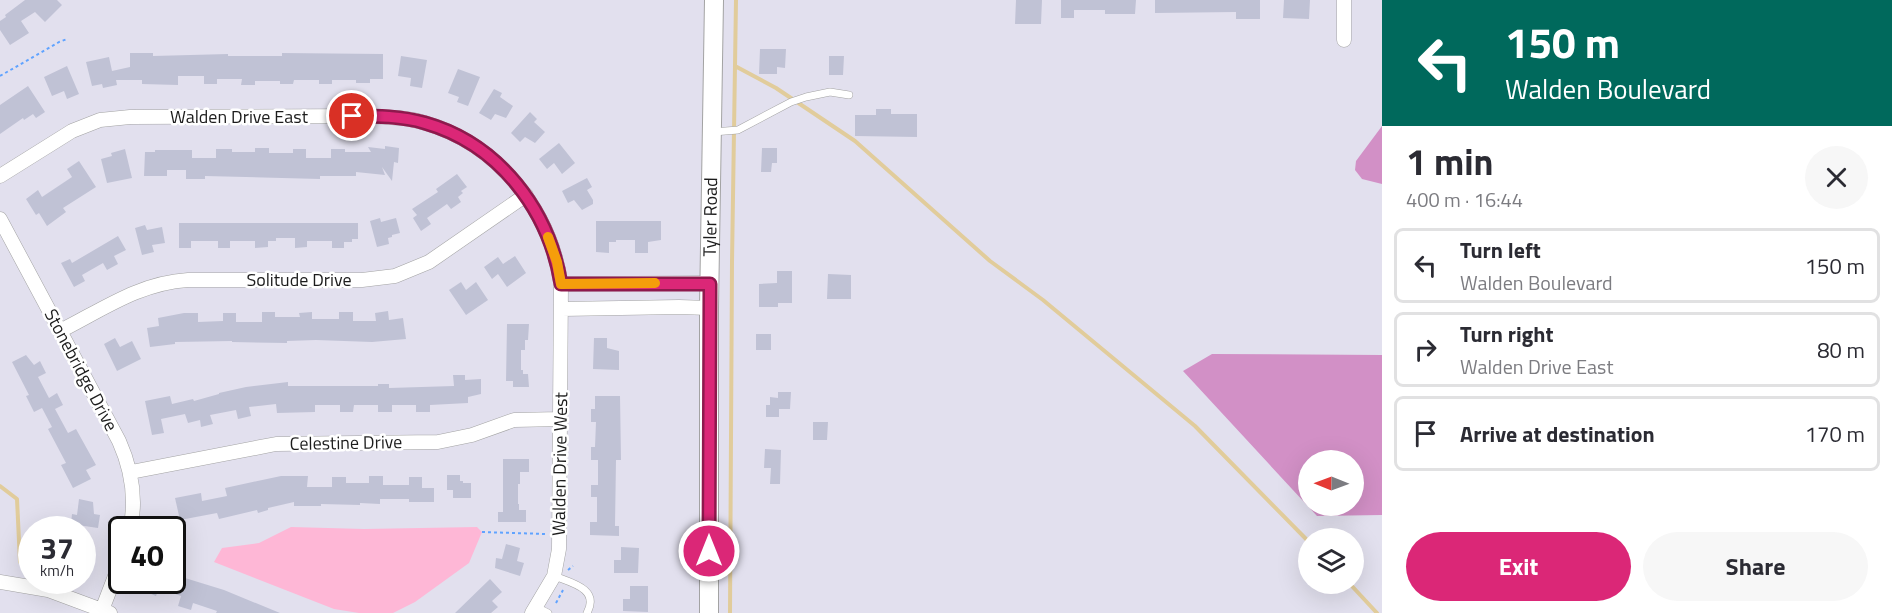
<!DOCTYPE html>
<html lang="en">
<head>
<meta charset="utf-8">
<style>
	:root { --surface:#fff; --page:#f7f7f7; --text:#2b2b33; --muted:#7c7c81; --line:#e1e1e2; --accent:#db2777 }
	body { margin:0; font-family:"Titillium Web",sans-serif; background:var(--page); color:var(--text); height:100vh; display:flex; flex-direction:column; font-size:22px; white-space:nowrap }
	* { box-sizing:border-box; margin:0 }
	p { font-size:20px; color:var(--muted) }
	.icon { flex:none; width:33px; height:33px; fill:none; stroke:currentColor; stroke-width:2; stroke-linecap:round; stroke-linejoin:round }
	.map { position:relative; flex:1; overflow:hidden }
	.panel { display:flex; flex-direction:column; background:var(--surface); width:510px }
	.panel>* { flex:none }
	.top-card { background:#00695c; color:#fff; overflow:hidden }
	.needle { width:39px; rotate:271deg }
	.fabs { position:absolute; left:1298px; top:450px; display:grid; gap:12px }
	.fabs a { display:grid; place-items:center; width:66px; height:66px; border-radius:50%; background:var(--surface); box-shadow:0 6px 24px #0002; font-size:30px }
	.speed { position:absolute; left:18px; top:516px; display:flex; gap:12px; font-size:30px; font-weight:700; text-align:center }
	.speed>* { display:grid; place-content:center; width:78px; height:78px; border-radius:50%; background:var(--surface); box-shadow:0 6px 24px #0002; line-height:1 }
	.speed small { font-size:15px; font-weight:400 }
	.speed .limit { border:3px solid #111; border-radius:9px; background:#fff; color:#111 }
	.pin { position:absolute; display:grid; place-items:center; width:51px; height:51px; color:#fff; margin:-26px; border:3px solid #fff; border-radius:50%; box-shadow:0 2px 6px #0007 }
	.me { position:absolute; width:66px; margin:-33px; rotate:0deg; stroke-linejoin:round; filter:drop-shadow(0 0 4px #0008) }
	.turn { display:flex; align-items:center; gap:21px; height:126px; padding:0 24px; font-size:27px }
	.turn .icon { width:78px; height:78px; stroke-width:2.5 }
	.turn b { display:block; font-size:42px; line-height:51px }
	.round { display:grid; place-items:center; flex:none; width:63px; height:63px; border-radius:32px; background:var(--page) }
	.summary { display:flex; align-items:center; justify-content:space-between; height:102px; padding:0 24px }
	h1 { font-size:36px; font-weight:700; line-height:45px }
	.cta { display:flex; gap:12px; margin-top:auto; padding:12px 24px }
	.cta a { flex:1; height:69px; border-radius:36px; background:var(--accent); color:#fff; font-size:24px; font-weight:700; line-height:69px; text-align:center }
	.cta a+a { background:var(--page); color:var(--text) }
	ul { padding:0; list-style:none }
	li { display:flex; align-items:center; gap:18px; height:75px; margin:0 12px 9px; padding:0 12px; border:3px solid var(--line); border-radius:9px }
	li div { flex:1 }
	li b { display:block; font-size:22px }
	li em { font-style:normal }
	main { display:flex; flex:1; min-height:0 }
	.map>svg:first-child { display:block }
	.forest { fill:#d290c6; fill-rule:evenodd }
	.park { fill:#feb7d6 }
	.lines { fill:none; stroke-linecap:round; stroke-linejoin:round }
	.stream { stroke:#e1cc9b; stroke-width:4 }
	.building { fill:#c0c2d5 }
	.service-casing { stroke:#a3a3a3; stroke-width:8 }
	.minor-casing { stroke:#a3a3a3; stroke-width:15 }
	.tertiary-casing { stroke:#a3a3a3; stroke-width:20 }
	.path { stroke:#60a3ff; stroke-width:2; stroke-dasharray:3 3; stroke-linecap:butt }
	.service { stroke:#fff; stroke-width:7 }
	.minor { stroke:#fff; stroke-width:14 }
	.tertiary { stroke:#fff; stroke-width:18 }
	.route-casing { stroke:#8e194d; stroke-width:15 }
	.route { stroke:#db2777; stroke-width:10 }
	.slow { stroke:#f59e0b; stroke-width:10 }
	.labels { text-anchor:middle; stroke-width:5; stroke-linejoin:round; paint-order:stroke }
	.street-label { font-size:18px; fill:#1c1c1c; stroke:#fff }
</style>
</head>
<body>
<main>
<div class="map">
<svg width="1382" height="613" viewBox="0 0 1382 613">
	<rect width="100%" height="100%" fill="#e2e0ee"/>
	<path class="forest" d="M1382 126V184L1362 179 1355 170 1356 161Z
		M1212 354 1382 355V515L1317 516 1183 371ZM1353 460V506H1308V460Z"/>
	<path class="park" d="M291 527 364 529 477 527 482 532 469 563 415 602 393 613H359L334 609 214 562 222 548 259 543Z"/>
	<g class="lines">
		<path class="stream" d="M735 66 776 88 855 141 990 261 1043 300 1195 426 1308 541
			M0 486 17 499 20 562
			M1350 584 1377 613
			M730 613 732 262 736 0"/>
	</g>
	<path class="building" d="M25 0H57L62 5 45 22 35 12 21 21 29 33 10 45 0 30V21L6 17 5 15Z
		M1016 0H1042L1041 24H1015Z
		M1061 0H1136L1135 14H1105V10H1074V18H1061Z
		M1155 0H1260V19H1236V12L1155 13Z
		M1284 0H1310L1309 19 1283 18Z
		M760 49H786L785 68 777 67V74H759Z
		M130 53H153V56L228 54V56H282V53L383 54V79H370V83H356V80H332V84H319V80H294L293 84H280V81H255V85H241L242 79H217V84H204V76H178V85L142 84V80H116L117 85 103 88 102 84 92 86 86 62 109 57 112 71 130 67Z
		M401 56 427 60 422 88 410 86 411 78 398 76Z
		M829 56H844L843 75H829Z
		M67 66 79 94 67 99 64 91 52 96 44 77Z
		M458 69 480 77 468 106 457 102 459 97 448 93Z
		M28 86 45 112 36 118 33 114 24 120 23 118 0 134V105Z
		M494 89 502 93 500 97 513 106 506 118 495 114 491 120 479 113Z
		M876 109H891V114H917V137L855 136V115H876Z
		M530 112 537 119 534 122 545 132 535 143 525 137 520 142 511 133Z
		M559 143 575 163 562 174 554 163 547 169 539 159Z
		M385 146 399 148 398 163 394 162 392 181 382 167 385 175 356 172V176H320V179L205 176V179H186V170H167V176H144L145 152H155V150H192V158H216V149H232V152H255V148H269V153H293V149H306V158H331V149H345V152H371L368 147 385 149Z
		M762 148H777V163H772L771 172H761Z
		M125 149 132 178 107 183 101 159 112 156 111 153Z
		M79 161 96 187 63 208 66 212 47 226 39 213 36 215 26 199 38 190 42 197 72 177 67 169Z
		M457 174 467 187 461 191 463 193 458 197 461 202 451 209 447 204 427 218 431 224 421 231 413 218 417 215 412 209 438 192 436 189Z
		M587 178 592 187 587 190 593 200V204L582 210 574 200 568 203 562 191Z
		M380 218 381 222 396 218 400 233 392 235V237L388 238 389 244 377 247 370 221Z
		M596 221H661V240L648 242V253H635V240H616V242H609V253L596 252Z
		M179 223H358V239H352V242H344V248H332V241H307V247L295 248V238H276V241H268V247L255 248V241H230V248H218V241H191V248H179Z
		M145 225 147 230 162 227 165 243 152 245 154 252 142 255 135 228Z
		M118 236 126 250 114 256 118 264 107 270 103 263 82 275 85 281 74 287 61 263 70 259 72 263Z
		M515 256 526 273 507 287 498 274 492 279 484 267 498 257 503 264Z
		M777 271H792V303H778V307H759V284L777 283Z
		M828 274 851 275V299H827Z
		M461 282 466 290 476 282 488 300 466 315 449 290Z
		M388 311 389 320 403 318 406 339 372 342 316 340 287 341V343L232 342V341L175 342V344L150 347 147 328 159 326 158 318 184 313H198V322L223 321V313H236V322H262V312H275V317H300L299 313 312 312V319H339V312H353V321H376L375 313Z
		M507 324H529L528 340H525V350H521V370H523V374H528L529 387H513V381H506Z
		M756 334H771V350H756Z
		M115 338 120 347 132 341 141 359 117 371 104 344Z
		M594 338H607V348L619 351V370L593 369Z
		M26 355 34 365 40 361 46 373 38 377 49 398 57 393 63 405 55 409 68 433 76 429 96 465 86 470 91 479 73 488 61 465 66 463 48 429 52 427 42 408 34 412 26 396 29 395 12 362Z
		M453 375H465V380L481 379V394L468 397V403L430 405V412H416V405H392V412H378V405H354L353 412H340V405H315V412L277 413 276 404 249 407 251 416 238 419 236 410 210 415 213 424 201 427 200 420 188 423 185 414 161 419 164 433 152 435 145 401 170 396 172 404 193 399 194 401 219 394V393L246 387 288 382V386H378V384H389V388L454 386Z
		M778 392H791L790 409H779V417H766V405H770V397L778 398Z
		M595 396H620L621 460H616L615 526H619V536L590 535V522H597V497H591V485H598V460H591V447H595L596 422H591V409H595Z
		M813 422H828L827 440H813Z
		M765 449 781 450 780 484H770L771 468H764Z
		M503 459H529V472H520V484H518V504H519V510H526V522H498V512H503Z
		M447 475H460V481H463V483H471V498H453V490H447Z
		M281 476H308L307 487H332V477H346V483H369V476H383V485H409V477H422V488H434V502H409V499H380V504L360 503V505L321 504V506H294V502L268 508V510L258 513 257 510 219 519 217 513 180 520 175 498 201 493 202 501 227 496 225 488Z
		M79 499 93 502 94 514 100 515 98 528 71 524 72 514 77 515Z
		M506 544 520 548 517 561 524 563 520 576 495 568 496 558 502 559Z
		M621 547 639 548 638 573H614V560H621Z
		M172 574 224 590 280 613H216L217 611 193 603 191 610 178 606 181 596 159 588 156 596 144 591 147 583 142 580H172Z
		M490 579 502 592 492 601 498 607 491 613H455Z
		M630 586H648V612L623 611V599H630Z"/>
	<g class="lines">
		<g class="service-casing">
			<path id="service" d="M713 132 738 130 791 102 806 97 830 92 849 95
				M554 576C572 583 600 589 587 613
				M536 607 548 613"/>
		</g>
		<g class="minor-casing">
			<path id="minor" d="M1344 0V40
				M0 176 72 131 100 120 130 117 366 116C386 117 406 117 425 123 498 144 550 210 561 284L559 549 554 576 532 613
				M0 219 119 441C132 470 137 498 130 530
				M561 284 710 283
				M562 309 679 307 709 308
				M60 331C102 310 139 283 188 280H362L395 276 429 262 526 195
				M131 472 276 444 438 442 472 435 514 420 560 419
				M0 582 48 590 110 613
				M102 610 122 558"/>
		</g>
		<g class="tertiary-casing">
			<g id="tertiary">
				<path id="s1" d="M709 613V308L714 0"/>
			</g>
		</g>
		<path class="path" d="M0 76 59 42 67 39
			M482 532 545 534
			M568 570 573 566
			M556 603 563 590"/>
		<use href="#service" class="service"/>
		<use href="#minor" class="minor"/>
		<use href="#tertiary" class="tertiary"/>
	</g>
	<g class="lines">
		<g class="route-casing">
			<path id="route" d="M352 116C376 116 402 116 425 123 499 144 549 210 561 284H710L709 551"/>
		</g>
		<use href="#route" class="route"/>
		<path class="slow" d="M548 237 557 262 561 284 655 283"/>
	</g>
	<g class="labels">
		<g class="street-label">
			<text x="239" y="123">Walden Drive East</text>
			<text dy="6" stroke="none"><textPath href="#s1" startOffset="396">Tyler Road</textPath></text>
			<text x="299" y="286">Solitude Drive</text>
			<text transform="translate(81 370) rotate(62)" y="6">Stonebridge Drive</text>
			<text transform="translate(346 443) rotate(-1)" y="6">Celestine Drive</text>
			<text transform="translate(560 464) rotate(-89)" y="6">Walden Drive West</text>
		</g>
	</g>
</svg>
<div class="fabs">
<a><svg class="needle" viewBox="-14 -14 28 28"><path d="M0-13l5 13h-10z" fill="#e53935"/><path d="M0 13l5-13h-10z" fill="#7c7c81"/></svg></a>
<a><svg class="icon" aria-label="layers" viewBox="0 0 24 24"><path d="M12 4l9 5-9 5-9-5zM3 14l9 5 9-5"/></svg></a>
</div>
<div class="speed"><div>37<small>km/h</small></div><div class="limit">40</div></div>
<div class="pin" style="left:352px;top:116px;background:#d93025"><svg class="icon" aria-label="arrive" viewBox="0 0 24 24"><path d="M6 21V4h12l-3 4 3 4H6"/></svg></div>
<svg class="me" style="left:709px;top:551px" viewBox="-20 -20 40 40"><circle r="17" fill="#db2777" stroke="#fff" stroke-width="3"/><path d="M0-11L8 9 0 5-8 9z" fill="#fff"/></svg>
</div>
<section class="panel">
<div class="top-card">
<div class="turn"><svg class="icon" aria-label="left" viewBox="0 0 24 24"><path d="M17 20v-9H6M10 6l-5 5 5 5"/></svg><div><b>150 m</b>Walden Boulevard</div></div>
</div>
<div class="summary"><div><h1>1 min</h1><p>400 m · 16:44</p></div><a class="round"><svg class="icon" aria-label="close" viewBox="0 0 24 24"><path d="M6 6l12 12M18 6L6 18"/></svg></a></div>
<ul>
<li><svg class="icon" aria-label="left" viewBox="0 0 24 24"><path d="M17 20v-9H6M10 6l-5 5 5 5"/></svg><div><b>Turn left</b><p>Walden Boulevard</p></div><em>150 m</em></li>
<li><svg class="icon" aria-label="right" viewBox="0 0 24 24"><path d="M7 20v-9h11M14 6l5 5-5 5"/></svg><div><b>Turn right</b><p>Walden Drive East</p></div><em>80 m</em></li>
<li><svg class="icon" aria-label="arrive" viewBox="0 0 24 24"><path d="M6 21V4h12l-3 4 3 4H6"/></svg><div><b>Arrive at destination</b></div><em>170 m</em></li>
</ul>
<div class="cta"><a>Exit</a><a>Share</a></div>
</section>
</main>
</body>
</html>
